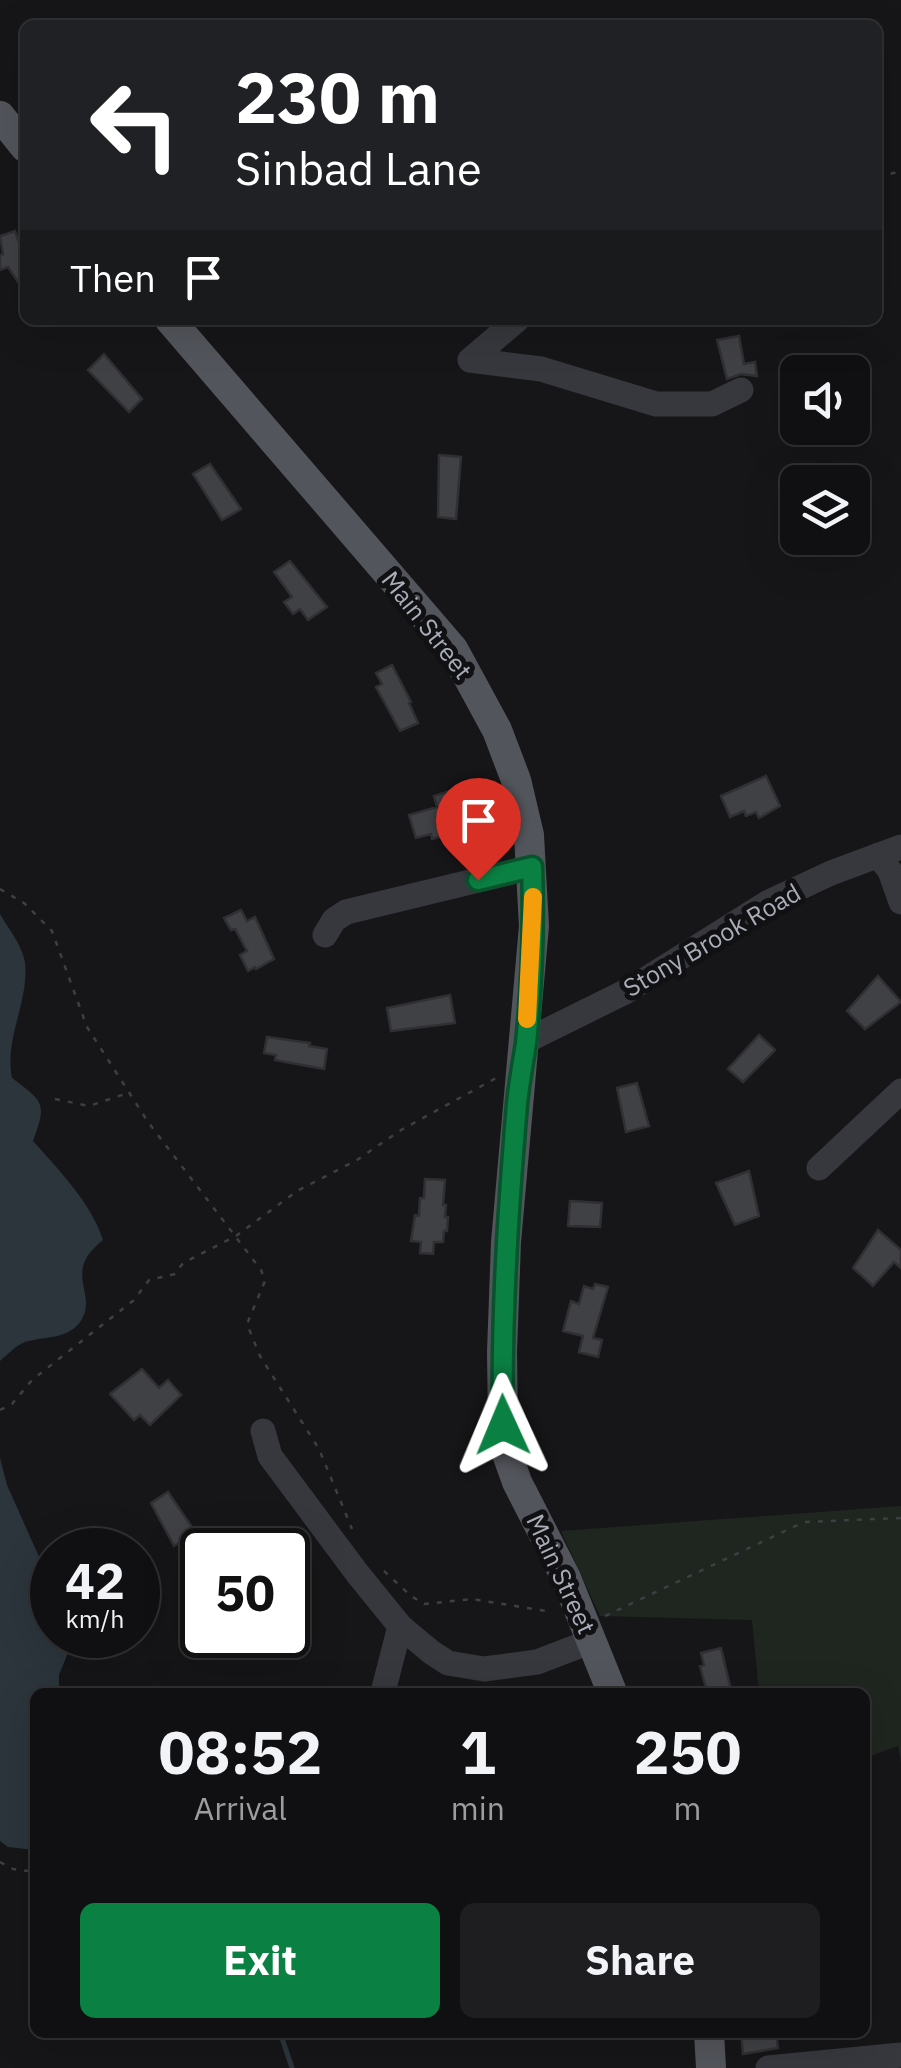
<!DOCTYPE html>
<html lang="en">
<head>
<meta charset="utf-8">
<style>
	:root { --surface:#101012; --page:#1e1e20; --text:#f1f3f6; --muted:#9c9d9f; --line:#303032; --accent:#0b8043 }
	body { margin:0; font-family:"IBM Plex Sans",sans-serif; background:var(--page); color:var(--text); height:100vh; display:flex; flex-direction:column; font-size:38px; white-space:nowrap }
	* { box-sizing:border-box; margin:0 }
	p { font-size:32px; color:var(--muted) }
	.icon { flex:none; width:55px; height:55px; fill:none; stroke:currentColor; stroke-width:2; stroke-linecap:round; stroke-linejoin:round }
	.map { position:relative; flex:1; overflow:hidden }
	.drawer { position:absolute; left:30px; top:1688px; width:840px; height:350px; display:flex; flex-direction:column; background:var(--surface); border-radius:15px; box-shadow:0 10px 40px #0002,0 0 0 2px var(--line) }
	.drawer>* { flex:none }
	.banner { position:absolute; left:20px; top:20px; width:862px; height:305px; border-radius:15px; box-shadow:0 10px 40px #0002,0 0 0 2px var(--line); background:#202124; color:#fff; overflow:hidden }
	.controls { position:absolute; left:780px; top:355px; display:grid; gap:20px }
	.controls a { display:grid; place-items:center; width:90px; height:90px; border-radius:15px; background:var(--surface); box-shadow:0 10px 40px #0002,0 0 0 2px var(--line); font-size:50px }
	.speed { position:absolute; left:30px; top:1528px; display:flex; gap:20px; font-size:50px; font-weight:700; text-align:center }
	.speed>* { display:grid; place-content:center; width:130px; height:130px; border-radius:50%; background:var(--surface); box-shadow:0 10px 40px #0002,0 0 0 2px var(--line); line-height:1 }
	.speed small { font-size:25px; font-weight:400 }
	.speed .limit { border:5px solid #111; border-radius:15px; background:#fff; color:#111 }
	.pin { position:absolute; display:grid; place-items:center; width:85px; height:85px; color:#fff; margin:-102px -42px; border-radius:50% 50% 50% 0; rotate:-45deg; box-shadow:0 0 10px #0007 }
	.pin .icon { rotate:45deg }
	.me { position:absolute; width:110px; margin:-55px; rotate:359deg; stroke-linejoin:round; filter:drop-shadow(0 0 8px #0008) }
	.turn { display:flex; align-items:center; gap:35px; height:210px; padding:0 50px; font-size:45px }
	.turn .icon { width:130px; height:130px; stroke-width:2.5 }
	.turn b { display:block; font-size:70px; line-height:85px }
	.then { display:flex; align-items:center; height:95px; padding:0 50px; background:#0003; gap:20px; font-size:38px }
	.eta { display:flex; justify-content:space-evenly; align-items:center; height:170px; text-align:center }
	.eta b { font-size:60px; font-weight:800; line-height:70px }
	.action { display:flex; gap:20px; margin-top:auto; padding:20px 50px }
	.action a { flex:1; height:115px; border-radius:15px; background:var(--accent); color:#fff; font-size:40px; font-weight:800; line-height:115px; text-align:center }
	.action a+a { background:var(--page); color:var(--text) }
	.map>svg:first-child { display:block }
	.green { fill:#1e261f }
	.water { fill:#2c353c }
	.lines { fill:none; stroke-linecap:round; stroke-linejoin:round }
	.stream { stroke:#2c353c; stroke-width:5 }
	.building { fill:#404145; stroke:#303034; stroke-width:2.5 }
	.path { stroke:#3d3f44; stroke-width:2.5; stroke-dasharray:5 8; stroke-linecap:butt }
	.minor { stroke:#37383d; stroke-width:25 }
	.major { stroke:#53555c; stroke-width:30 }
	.route-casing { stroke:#07532c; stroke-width:25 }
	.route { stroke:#0b8043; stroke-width:18 }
	.slow { stroke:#f59e0b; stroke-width:18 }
	.labels { text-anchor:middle; stroke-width:10; stroke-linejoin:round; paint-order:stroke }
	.street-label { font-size:25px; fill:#a8adb8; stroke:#111113 }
</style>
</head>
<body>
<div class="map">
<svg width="901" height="2068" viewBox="0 0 901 2068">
	<rect width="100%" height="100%" fill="#161618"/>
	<path class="green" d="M901 1506V1763L898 1746 865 1758V1692H759L752 1620 600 1616 561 1531Z"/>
	<path class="water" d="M0 914C8 928 23 946 25 963 29 1003 4 1038 12 1078 44 1102 47 1103 33 1141 58 1169 92 1204 103 1240 62 1272 97 1292 82 1319 70 1340 44 1336 25 1342 16 1345 7 1355 0 1361Z
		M0 1458 7 1485 52 1586V1635H75L59 1675V1692H35V1850L8 1847 0 1841Z"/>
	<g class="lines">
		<path class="stream" d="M280 2032 292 2068"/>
	</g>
	<path class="building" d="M15 231 25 260V292L8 267 0 270V255L3 254 0 236Z
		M739 336 744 364 755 362 757 376 741 374 727 379 717 340Z
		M104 354 142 399 129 412 88 370Z
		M439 455 461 457 456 519 438 517Z
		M210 464 241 509 222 520 193 474Z
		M290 561 327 607 308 620 300 609 293 614 284 602 292 597 274 572Z
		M392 665 411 702 409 703 418 723 400 731 376 687 382 684 376 673Z
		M766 776 780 806 759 818 756 812 746 816 744 811 730 817 721 796Z
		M447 792 460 834 444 839 443 836 432 839 431 834 416 838 409 815 437 807 434 796Z
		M241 910 247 921 255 917 274 959 256 969 255 967 248 971 240 955 247 951 235 929 231 930 224 918Z
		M878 976 901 1002 865 1029 847 1011Z
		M450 995 455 1023 391 1031 387 1008Z
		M759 1035 775 1050 743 1082 728 1069Z
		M267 1037 310 1043 309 1046 327 1049 324 1069 275 1060 276 1055 264 1053Z
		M637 1083 649 1126 626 1132 617 1088Z
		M749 1171 759 1216 735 1225 716 1183Z
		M425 1179 445 1180 443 1205H446L445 1217H448L447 1231H444L443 1242H434L433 1254 420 1253 421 1242 411 1241 415 1215 419 1216 420 1198H424Z
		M570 1201 602 1203 600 1227 568 1226Z
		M878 1230 901 1250V1268L894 1262 873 1286 853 1268Z
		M595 1284 608 1287 593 1338 602 1340 598 1357 579 1352 583 1336 563 1331 571 1301 579 1304 584 1286 593 1289Z
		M142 1369 159 1388 168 1380 181 1395 150 1425 140 1415 134 1420 110 1394Z
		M168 1492 202 1542 186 1552 180 1542 174 1546 151 1503Z
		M721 1648 731 1690 707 1692 700 1666 704 1665 701 1653Z
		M741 2032 776 2033 778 2048 743 2054Z"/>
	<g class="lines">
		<path class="path" d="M878 177 901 171
			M0 889 24 903 52 931 87 1027 148 1122 261 1270 265 1281 247 1324 260 1356 319 1449 352 1529
			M55 1099 89 1106 128 1093
			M0 1410 12 1404 32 1380 134 1300 149 1280 175 1274 183 1263 236 1236 297 1191 357 1160 401 1130 498 1077
			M384 1571 411 1596 424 1604 472 1599 552 1612
			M605 1616 804 1522 901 1518
			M0 1862 13 1869 35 1872"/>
		<path class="minor" d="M470 360 541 369 656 404H712L741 390
			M470 360 517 320
			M878 855 890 871 901 902
			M325 935 334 920 346 912 532 867
			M526 1041 627 991 767 903 831 873 901 847
			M819 1168 901 1091
			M263 1431 270 1456 357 1573 400 1626 431 1652 448 1663 484 1669 537 1662 592 1641
			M383 1692 400 1626
			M768 2068 901 2055"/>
		<path class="major" d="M0 116 25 147
			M170 320 453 649 497 730 516 780 529 835 534 926 506 1242 502 1352 503 1425 507 1454 517 1482 566 1578 612 1692
			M709 2032 711 2068"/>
	</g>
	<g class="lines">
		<g class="route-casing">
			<path id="route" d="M478 880 532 867C534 925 532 985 526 1043 523 1063 519 1083 517 1104 508 1211 501 1318 503 1425"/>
		</g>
		<use href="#route" class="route"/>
		<path class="slow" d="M527 1019 533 897"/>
	</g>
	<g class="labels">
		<g class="street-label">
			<text transform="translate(427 625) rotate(52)" y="9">Main Street</text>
			<text transform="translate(712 940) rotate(-30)" y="9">Stony Brook Road</text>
			<text transform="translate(561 1574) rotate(65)" y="9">Main Street</text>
		</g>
	</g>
</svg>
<div class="controls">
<a><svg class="icon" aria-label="sound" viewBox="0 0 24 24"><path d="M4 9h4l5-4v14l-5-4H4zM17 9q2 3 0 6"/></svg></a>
<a><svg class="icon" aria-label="layers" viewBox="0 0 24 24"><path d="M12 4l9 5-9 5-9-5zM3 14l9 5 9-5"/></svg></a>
</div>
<div class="speed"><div>42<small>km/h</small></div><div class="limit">50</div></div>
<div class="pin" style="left:478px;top:880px;background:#d93025"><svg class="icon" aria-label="arrive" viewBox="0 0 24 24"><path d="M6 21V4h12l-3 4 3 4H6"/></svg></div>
<svg class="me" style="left:503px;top:1425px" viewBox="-20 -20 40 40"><path d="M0-17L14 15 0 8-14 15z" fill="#0b8043" stroke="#fff" stroke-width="4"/></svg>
<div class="banner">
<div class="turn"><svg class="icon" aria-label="left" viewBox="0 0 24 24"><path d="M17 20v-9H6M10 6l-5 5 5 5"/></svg><div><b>230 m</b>Sinbad Lane</div></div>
<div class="then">Then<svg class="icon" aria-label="arrive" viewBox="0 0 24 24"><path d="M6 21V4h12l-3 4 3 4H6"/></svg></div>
</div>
<section class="drawer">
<div class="eta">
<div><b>08:52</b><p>Arrival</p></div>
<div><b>1</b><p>min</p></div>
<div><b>250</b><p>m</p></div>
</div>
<div class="action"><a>Exit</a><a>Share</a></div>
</section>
</div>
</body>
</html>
